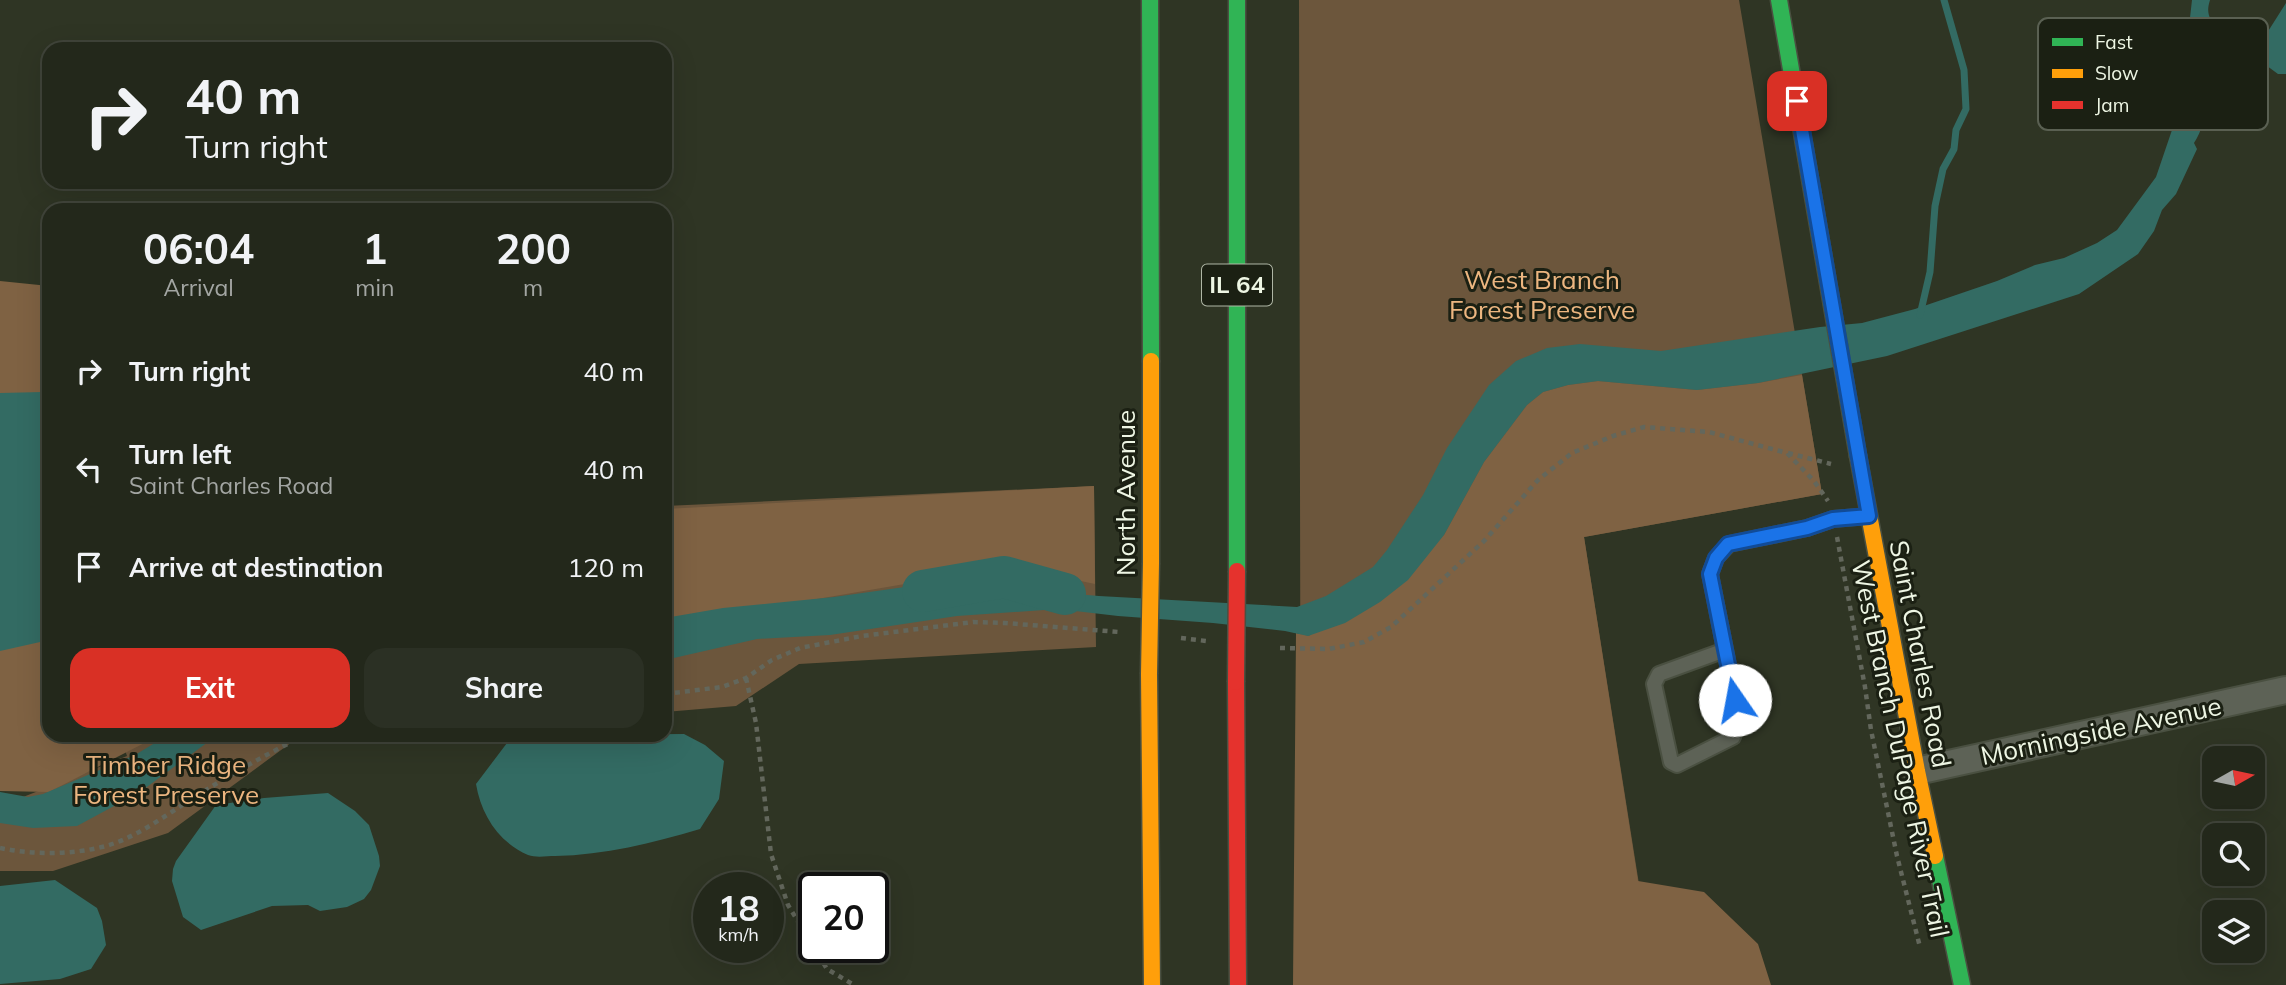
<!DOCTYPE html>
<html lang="en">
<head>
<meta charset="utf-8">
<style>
	:root { --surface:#23281b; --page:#2b3024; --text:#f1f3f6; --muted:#a3a6a3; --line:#40443a; --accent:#d93025 }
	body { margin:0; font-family:Mulish,sans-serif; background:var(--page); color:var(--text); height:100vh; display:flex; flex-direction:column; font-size:26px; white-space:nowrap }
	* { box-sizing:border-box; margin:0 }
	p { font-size:23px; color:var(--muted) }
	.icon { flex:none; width:38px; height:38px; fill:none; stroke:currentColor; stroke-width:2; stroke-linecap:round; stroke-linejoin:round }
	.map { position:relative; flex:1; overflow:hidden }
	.drawer { position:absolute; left:42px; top:203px; width:630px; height:539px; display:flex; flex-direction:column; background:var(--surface); border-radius:21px; box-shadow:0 7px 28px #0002,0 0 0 2px var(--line) }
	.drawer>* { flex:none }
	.hud { position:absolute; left:42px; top:42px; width:630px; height:147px; border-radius:21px; box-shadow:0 7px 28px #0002,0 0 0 2px var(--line); background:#23281b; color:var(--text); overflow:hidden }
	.needle { width:46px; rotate:81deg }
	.fabs { position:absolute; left:2202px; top:746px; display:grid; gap:14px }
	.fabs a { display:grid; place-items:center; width:63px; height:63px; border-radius:14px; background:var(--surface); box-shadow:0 7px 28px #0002,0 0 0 2px var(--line); font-size:35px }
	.speed { position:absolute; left:693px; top:872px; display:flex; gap:14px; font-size:35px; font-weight:700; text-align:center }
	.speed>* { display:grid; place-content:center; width:91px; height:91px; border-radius:50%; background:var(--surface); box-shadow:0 7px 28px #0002,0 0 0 2px var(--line); line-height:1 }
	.speed small { font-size:18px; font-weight:400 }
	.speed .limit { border:4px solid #111; border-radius:10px; background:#fff; color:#111 }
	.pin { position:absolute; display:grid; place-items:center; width:60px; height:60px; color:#fff; margin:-30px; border-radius:14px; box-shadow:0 4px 10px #0006 }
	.me { position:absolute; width:77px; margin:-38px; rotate:348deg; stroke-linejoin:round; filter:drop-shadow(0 0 5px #0008) }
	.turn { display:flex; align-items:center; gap:24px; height:147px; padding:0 28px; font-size:32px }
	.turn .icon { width:91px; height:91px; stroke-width:2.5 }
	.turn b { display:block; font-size:49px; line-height:60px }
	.eta { display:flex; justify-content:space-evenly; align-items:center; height:119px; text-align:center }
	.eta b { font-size:42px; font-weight:700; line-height:49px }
	.button { display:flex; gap:14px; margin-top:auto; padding:14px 28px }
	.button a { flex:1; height:80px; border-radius:21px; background:var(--accent); color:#fff; font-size:28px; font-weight:700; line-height:80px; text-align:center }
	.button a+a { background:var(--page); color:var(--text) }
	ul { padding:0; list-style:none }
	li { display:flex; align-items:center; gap:21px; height:98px; padding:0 28px }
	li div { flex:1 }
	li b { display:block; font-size:26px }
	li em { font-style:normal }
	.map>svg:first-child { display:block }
	.green { fill:#6c563c }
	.forest { fill:#7f6243 }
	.water { fill:#336b63 }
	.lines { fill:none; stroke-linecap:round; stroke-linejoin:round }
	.stream { stroke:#336b63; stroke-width:7 }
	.river { stroke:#336b63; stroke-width:42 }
	.lane-casing { stroke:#4a5041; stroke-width:18 }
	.street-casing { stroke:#4a5041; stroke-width:30 }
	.fast-casing { stroke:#4a5041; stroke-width:19 }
	.slow-casing { stroke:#4a5041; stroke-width:19 }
	.jam-casing { stroke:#4a5041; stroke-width:19 }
	.path { stroke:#63675c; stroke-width:4.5; stroke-dasharray:5 5; stroke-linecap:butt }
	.lane { stroke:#5d6256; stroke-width:14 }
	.street { stroke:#5d6256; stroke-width:26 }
	.fast { stroke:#30b455; stroke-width:16 }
	.slow { stroke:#ff9f0a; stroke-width:16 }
	.jam { stroke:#e5322d; stroke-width:16 }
	.slow-bridge-casing { stroke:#4a5041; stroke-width:19; stroke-linecap:butt }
	.jam-bridge-casing { stroke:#4a5041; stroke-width:19; stroke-linecap:butt }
	.slow-bridge { stroke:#ff9f0a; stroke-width:16 }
	.jam-bridge { stroke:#e5322d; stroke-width:16 }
	.route-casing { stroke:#114b97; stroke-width:18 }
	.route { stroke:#1a73e8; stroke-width:12 }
	.labels { text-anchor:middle; stroke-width:6; stroke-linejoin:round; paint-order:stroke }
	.shield { fill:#1b2013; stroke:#afb6a5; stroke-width:2 }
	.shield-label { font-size:24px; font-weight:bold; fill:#eef6e4 }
	.park-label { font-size:26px; fill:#ecb680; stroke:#1b2013 }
	.street-label { font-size:26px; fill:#eef6e4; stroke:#1b2013 }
	.key { fill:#1b2013; stroke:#5a6052; stroke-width:2 }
	.key-label { font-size:19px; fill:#eef6e4 }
</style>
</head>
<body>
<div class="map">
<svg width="2286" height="985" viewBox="0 0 2286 985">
	<rect width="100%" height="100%" fill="#2f3524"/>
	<path class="green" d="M1299 0H1739L1822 494 1584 537 1655 985H1301Z
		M1094 486 1096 647 799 664 736 706 665 712V506Z
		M120 735H379L292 742 168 833 53 871H0V797L18 799 127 756Z"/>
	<path class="forest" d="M0 281 49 286V735H160L49 792 0 791Z
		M1802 375 1822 494 1584 537 1638 881 1704 892 1758 944 1771 985H1293L1296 633 1309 636 1444 535 1484 462 1527 405 1543 392 1568 385 1598 381 1697 390 1758 383Z
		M1094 486 1095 584 1010 566 817 599 665 622V509Z"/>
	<path class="water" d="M2192 0H2210C2205 16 2212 16 2212 29 2212 41 2205 52 2210 64L2206 72 2212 104C2204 117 2202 131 2194 143L2197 149 2176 194 2162 210 2154 231 2138 254 2079 294 1887 356 1758 383 1697 390 1598 381 1568 385 1543 392 1527 405 1484 462 1444 535 1408 580 1380 602 1345 623 1308 636 1285 631 1213 623 1118 616 1058 609 957 616 830 635 757 639 665 660V618L723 608 834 597 940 582 968 580 986 582 1020 577 1028 573 1046 577 1075 594 1099 596 1297 607 1326 596 1373 567 1387 550 1423 495 1447 448 1489 385 1516 361 1547 348 1580 344 1661 351 1820 327 1862 323 1915 309 1997 281 2035 265 2064 258 2097 243 2117 230 2156 177 2172 130 2184 71Z
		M2286 3V74H2278L2263 63 2260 44Z
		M43 392 49 396V640L0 651V393Z
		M684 734 705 745 724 761 719 799 700 829C652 843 605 855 555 856 547 856 536 858 528 855 498 842 481 814 476 784L507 743 553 735Z
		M168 735H220L212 739 140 792 77 826 33 828 0 823V792L28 797 43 794 135 755Z
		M328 793 355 811 369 825 379 856 380 866 371 890 364 899 347 907 320 911 308 905 272 906 201 930 183 917 172 881 173 869 176 861 216 805 264 798Z
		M55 880 97 908 102 921 106 945 91 969 60 979 0 984V886Z"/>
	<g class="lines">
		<path class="stream" d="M1920 315 1930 272 1935 206 1943 169 1954 149 1956 130 1966 109 1964 70 1944 0"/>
		<path class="river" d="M923 591 1004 577 1065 594"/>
		<g class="lane-casing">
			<path id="lane" d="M1725 650 1659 674 1654 684 1671 762 1677 765 1733 737 1737 723 1735 700 1710 574 1716 558 1729 544 1807 528 1833 519 1868 516"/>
		</g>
		<g class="street-casing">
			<path id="street" d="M1917 771 2286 690"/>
		</g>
		<g class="fast-casing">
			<path id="fast" d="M1150 0 1151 361
				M1237 0V571
				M1779 0 1858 456
				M1935 856 1962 985"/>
		</g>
		<g class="slow-casing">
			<path id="slow" d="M1151 361V563
				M1858 456 1917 771 1935 856
				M1149 674 1152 985"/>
		</g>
		<g class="jam-casing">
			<path id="jam" d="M1236 682 1238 985"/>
		</g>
		<path class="path" d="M1788 453 1831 464
			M1837 537 1865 687 1871 730 1897 856 1920 947
			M1181 638 1206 641
			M1280 648 1329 649 1364 642 1391 627 1484 541 1538 480 1572 453 1613 436 1644 427 1709 432 1787 453 1814 481 1828 501
			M746 678 756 723 771 854 788 905 827 969 854 985
			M665 694 722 687 746 678 772 660 800 648 862 636 973 622 1005 623 1119 632
			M0 848C34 855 72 855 106 846 137 837 163 817 190 800 228 776 266 754 306 735"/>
		<use href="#lane" class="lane"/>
		<use href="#street" class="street"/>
		<use href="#fast" class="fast"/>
		<use href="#slow" class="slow"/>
		<use href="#jam" class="jam"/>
		<g class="slow-bridge-casing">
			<path id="slow-bridge" d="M1149 674 1151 563"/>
		</g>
		<g class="jam-bridge-casing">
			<path id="jam-bridge" d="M1236 682 1237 571"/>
		</g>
		<use href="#slow-bridge" class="slow-bridge"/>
		<use href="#jam-bridge" class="jam-bridge"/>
	</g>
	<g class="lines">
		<g class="route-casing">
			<path id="route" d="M1735 700 1710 574 1716 558 1728 544 1807 528 1833 519 1869 516 1797 101"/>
		</g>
		<use href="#route" class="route"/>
	</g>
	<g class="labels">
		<rect class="shield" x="1202" y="264.5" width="70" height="41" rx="5"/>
		<g class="shield-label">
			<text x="1237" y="293">IL 64</text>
		</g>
		<g class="park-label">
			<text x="1542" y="289">West Branch<tspan x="1542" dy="30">Forest Preserve</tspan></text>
			<text x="166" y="774">Timber Ridge<tspan x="166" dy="30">Forest Preserve</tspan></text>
		</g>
		<g class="street-label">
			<text transform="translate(1126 493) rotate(-90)" y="9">North Avenue</text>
			<text transform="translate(1920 654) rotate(79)" y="9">Saint Charles Road</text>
			<text transform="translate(2101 731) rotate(-12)" y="9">Morningside Avenue</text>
			<text transform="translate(1900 749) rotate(78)" y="9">West Branch DuPage River Trail</text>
		</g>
	</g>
	<rect x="2038" y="18" width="230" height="112" rx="10" class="key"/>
	<rect x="2052" y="38" width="31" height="8" fill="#30b455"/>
	<rect x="2052" y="69" width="31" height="9" fill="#ff9f0a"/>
	<rect x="2052" y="101" width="31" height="8" fill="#e5322d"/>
	<g class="key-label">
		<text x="2095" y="49">Fast</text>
		<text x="2095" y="80">Slow</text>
		<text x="2095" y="112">Jam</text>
	</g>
</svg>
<div class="fabs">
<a><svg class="needle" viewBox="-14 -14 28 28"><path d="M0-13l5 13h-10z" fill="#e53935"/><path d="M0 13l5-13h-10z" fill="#a3a6a3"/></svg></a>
<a><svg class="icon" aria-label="search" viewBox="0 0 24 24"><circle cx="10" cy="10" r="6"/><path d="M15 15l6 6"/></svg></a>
<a><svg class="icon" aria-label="layers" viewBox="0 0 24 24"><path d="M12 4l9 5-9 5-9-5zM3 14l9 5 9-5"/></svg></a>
</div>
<div class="speed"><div>18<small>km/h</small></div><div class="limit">20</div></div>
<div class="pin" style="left:1797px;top:101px;background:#d93025"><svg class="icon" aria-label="arrive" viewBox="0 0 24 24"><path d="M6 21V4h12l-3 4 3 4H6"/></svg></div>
<svg class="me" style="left:1735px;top:700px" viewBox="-20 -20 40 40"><circle r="19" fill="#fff"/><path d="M0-13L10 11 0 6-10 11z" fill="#1a73e8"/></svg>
<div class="hud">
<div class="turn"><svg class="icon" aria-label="right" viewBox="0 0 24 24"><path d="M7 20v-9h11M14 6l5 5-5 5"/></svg><div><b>40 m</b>Turn right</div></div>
</div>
<section class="drawer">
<div class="eta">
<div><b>06:04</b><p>Arrival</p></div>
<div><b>1</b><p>min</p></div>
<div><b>200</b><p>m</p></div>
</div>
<ul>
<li><svg class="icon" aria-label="right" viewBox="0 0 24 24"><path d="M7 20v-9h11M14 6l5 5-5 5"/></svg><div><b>Turn right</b></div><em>40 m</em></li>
<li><svg class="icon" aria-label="left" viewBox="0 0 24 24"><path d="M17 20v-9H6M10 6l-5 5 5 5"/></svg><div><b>Turn left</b><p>Saint Charles Road</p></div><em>40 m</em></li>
<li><svg class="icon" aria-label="arrive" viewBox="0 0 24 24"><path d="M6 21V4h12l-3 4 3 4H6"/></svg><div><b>Arrive at destination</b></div><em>120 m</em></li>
</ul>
<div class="button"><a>Exit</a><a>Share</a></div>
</section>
</div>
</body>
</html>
